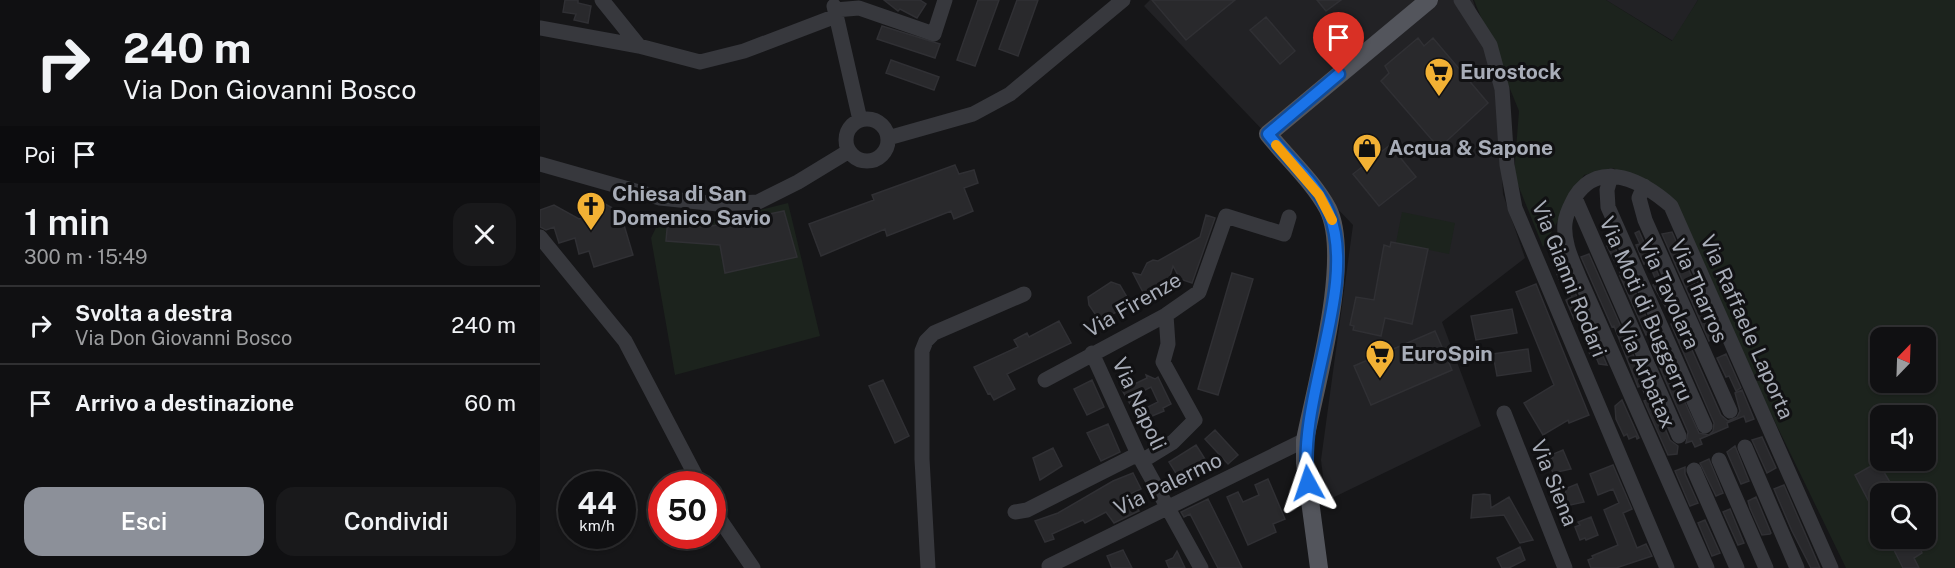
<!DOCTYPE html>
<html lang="it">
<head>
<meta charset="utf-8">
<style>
	:root { --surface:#101012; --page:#19191b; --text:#f1f3f6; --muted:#9c9d9f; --line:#303032; --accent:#8c9099 }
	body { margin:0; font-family:"Public Sans",sans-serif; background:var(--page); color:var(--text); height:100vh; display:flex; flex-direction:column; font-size:22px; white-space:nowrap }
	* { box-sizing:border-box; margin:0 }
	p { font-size:20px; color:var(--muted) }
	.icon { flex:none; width:33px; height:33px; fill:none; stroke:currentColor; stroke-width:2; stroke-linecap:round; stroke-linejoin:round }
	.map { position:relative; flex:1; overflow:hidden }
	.drawer { display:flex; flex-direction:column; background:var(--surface); width:540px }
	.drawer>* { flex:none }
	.hud { background:#101012; color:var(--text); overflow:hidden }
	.needle { width:39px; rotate:23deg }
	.tools { position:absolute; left:1330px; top:327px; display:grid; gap:12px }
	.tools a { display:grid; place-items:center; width:66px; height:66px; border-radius:12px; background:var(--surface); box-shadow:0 2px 4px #0004,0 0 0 2px var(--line); font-size:30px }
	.speed { position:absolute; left:18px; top:471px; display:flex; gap:12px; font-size:30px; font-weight:700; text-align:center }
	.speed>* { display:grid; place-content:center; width:78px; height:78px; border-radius:50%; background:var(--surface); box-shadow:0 2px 4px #0004,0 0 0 2px var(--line); line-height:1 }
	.speed small { font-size:15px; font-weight:400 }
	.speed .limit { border:9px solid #d22; background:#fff; color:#111 }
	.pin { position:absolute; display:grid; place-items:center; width:51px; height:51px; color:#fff; margin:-62px -26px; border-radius:50% 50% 50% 0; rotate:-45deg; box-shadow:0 0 6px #0007 }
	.pin .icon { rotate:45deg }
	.me { position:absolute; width:66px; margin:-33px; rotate:355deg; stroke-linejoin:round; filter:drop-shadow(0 0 4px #0008) }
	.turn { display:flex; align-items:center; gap:21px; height:126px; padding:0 24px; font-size:27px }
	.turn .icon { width:78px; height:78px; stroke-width:2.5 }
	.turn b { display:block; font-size:42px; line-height:51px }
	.then { display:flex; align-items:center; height:57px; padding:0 24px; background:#0003; gap:12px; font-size:22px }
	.round { display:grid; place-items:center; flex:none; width:63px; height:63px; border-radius:18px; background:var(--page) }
	.overview { display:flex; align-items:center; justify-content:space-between; height:102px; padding:0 24px }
	h1 { font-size:36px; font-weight:600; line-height:45px }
	.button { display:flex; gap:12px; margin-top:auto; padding:12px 24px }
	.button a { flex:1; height:69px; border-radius:18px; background:var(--accent); color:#fff; font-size:24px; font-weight:600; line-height:69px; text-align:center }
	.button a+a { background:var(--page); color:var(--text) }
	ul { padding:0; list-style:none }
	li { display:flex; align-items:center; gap:18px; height:78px; padding:0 24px; border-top:2px solid var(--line) }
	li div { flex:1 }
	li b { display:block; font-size:22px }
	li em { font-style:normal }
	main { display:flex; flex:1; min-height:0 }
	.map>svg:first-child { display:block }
	.built { fill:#222225 }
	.green { fill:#1c231d; fill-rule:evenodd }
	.building { fill:#29292c; stroke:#303034; stroke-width:1.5; fill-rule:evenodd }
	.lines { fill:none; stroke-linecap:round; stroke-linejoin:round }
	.minor { stroke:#37383d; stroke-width:15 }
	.major { stroke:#53555c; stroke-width:18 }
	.route-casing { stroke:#114b97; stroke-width:15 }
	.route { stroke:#1a73e8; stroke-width:10 }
	.slow { stroke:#f59e0b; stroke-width:10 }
	.labels { text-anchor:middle; stroke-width:6; stroke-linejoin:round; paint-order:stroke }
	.poi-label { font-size:21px; font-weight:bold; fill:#a8adb8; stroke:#111113; text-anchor:start }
	.street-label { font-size:21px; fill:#a8adb8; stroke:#111113 }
</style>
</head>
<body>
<main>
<section class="drawer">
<div class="hud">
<div class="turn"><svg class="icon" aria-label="right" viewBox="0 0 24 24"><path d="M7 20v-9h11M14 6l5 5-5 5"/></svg><div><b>240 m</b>Via Don Giovanni Bosco</div></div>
<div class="then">Poi<svg class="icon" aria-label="arrive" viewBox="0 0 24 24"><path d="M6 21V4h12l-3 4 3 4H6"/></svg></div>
</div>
<div class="overview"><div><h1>1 min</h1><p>300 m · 15:49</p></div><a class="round"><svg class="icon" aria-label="close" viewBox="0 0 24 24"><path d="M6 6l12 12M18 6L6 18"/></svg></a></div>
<ul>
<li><svg class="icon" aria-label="right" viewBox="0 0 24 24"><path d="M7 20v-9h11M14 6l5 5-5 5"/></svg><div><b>Svolta a destra</b><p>Via Don Giovanni Bosco</p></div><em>240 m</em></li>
<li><svg class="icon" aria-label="arrive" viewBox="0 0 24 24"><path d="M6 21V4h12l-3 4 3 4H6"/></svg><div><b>Arrivo a destinazione</b></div><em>60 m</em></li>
</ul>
<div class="button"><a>Esci</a><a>Condividi</a></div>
</section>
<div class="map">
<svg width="1415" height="568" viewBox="0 0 1415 568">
	<rect width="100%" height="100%" fill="#161618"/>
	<path class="built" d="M610 0H933L957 84 963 194 985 258 902 322 941 426 786 501 781 460 813 225 604 6Z
		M1066 0H1158L1133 41Z"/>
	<path class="green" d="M934 0H1066L1132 41 1158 0H1415V568H1306L1169 286 1136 202 1073 168 1044 175 1003 247 974 175 979 111ZM1341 338H1386V382H1341ZM1341 416H1386V460H1341ZM1341 494H1386V538H1341Z
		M248 203 280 336 135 375 111 238 124 211 181 220Z
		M862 212 915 223 909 254 856 243Z"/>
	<path class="building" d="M25 0H38V3L51 6 48 23 34 20 36 14 23 12Z
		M344 0H380L386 4 377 18 360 9 358 11Z
		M438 0H459L435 66 417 60Z
		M477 0H498L478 56 459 49Z
		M612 0H695L646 40Z
		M777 0H801L786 11Z
		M726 17 755 51 740 64 710 30Z
		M342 26 400 44 395 58 337 39Z
		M878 38 884 46 893 38 948 103 899 148 841 81 849 73 845 66Z
		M351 60 399 77 394 90 346 73Z
		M850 145 876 177 839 206 813 174Z
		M415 165 419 174 434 170 438 183 424 188 433 211 414 219 411 211 347 236 345 229 281 256 269 224 334 200 332 195Z
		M56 199 85 215 84 225 93 255 54 267 49 251 39 254 35 238 19 243 14 227 6 230 0 227V210L14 205 39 219 46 217Z
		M244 211 257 257 185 273 180 245 126 241 128 218 172 222V226Z
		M666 215 675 218 652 283 640 279 633 266 627 286 607 300 593 273 601 275 607 263 613 260 618 261 660 237Z
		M1099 231 1181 415 1188 421 1197 417 1200 411 1195 393 1202 390 1214 419 1206 422 1204 416 1187 423 1188 427 1160 439 1162 444 1155 447 1152 441 1146 443 1148 432 1112 350 1119 347 1122 352 1159 433 1169 435 1173 431 1174 423 1131 324 1134 322 1113 285 1117 283 1110 266 1108 263 1104 264 1096 245 1100 244 1095 233Z
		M1132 232 1178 336 1169 341 1122 234Z
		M851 242 888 249 872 324 845 318 841 336 813 330 814 326 810 325 816 297 834 300 844 245 850 247Z
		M1073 243 1086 272 1081 274 1067 246Z
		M1049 254 1106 384 1098 387 1074 326 1072 327 1041 257Z
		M1024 265 1030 281 1067 365 1059 364 1056 357 1052 359 1044 340 1049 338 1039 317 1034 319 1026 300 1032 297 1023 278 1019 279 1015 269Z
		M692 273 713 279 678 395 658 389Z
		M1087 273 1113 332 1106 335 1080 276Z
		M571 282 580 285 591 304 560 321 549 305 548 297Z
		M996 284 1049 415 1029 423 1028 420 1003 435 984 403 1014 385 976 292Z
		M972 309 977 333 936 340 931 316Z
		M519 321 531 343 467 374 475 389 454 400 450 393 448 394 434 367 478 347 474 340 487 333 489 337Z
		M895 331 912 370 831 405 814 366Z
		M988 349 991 371 957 376 953 354Z
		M1186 354 1201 388 1196 391 1189 376 1186 377 1177 358Z
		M606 375 615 379 618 377 631 404 623 408 624 411 600 421 582 390 607 378ZM611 387 618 402 604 409 597 394Z
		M343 380 369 436 355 443 329 386Z
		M552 380 564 407 547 415 534 389Z
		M1108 388 1130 440 1138 446 1137 454 1128 455 1104 401 1107 400 1103 390Z
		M1082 400 1099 438 1097 439 1096 436 1089 439 1087 434 1084 436 1076 419 1075 406Z
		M568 424 580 452 561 461 547 433Z
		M675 430 698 455 688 464 665 439Z
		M1222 437 1236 468 1227 473 1212 440Z
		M656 445 670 467 642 483 629 462Z
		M1195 446 1209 481 1201 484 1187 452Z
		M513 448 522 466 500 480 493 458Z
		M1023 450 1031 469 1013 473 1008 460 1013 458 1011 455Z
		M1169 459 1183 493 1176 496 1160 463Z
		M1338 462 1357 494H1341V525L1315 475Z
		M1073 465 1092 509 1083 513 1097 548 1106 544 1112 556 1076 568H1051L1048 560 1053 558 1052 556 1078 545 1064 510 1079 503 1073 489 1058 495 1050 474Z
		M1145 467V474L1158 503 1150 506 1135 471Z
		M593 473 601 489 590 494 599 511 574 523 566 512 545 523 543 520 512 534 514 539 505 542 495 521 518 513 573 481Z
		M728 479 745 519 733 524 736 532 708 545 687 497 698 492 703 502 719 495 715 485Z
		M1037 484 1044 502 1026 506 1021 494 1026 492 1025 489Z
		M1244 485 1280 568H1271L1252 531 1234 489Z
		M944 494 950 495 951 508 969 497 993 540 980 543 964 515 931 518 933 495Z
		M1216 497 1231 533 1230 534 1222 535 1210 508 1208 501Z
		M668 499 692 547 702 568H678L650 514 644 517 641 512Z
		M1190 509 1204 543 1198 545 1183 512Z
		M1051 517 1058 535 1046 540 1045 538 1040 540 1035 527 1040 525 1038 522Z
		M1165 520 1180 553 1172 556 1158 523Z
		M1348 538H1377L1382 553 1374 558 1379 568H1363Z
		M980 547 985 560 969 568H962L957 558Z
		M583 550 592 568H572L567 556Z
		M637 551 645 568H629L626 561 633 558Z"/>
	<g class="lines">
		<path class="minor" d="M62 0 99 46
			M921 0 950 45 962 89 967 165 975 208 1127 568
			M294 6 320 120
			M295 10 319 8 394 34 405 0
			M0 28 99 46 160 62 204 51 296 16
			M306 140a21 21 0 1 1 42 0a21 21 0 1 1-42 0Z
			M348 138 433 114 470 94 583 0
			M0 164 120 198 178 204 218 202 258 182 309 151
			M1071 176 1067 190 1068 207 1165 426
			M1104 186 1099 198 1105 220 1190 411
			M1035 198 1139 436
			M0 237 85 341 160 484
			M552 353 598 454 661 568
			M505 380 626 315 659 292 686 216 744 234 749 217
			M964 413 1025 568
			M1205 447 1257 568
			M1179 460 1226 568
			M602 461 633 442 655 420 623 362 628 344 626 315
			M1154 470 1197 568
			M172 508 213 568
			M475 512 487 510 598 454
			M509 566 765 440
			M388 568 382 459V351L386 341 394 333 484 294
			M1167 568 1039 277C1032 260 1023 242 1025 223 1026 213 1031 205 1035 197 1060 157 1105 183 1131 206L1291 568"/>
		<path class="major" d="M779 568 765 463V440C776 384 812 258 788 209 773 181 747 158 728 134L889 0"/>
	</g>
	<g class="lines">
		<g class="route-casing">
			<path id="route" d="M768 483C756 399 819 287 789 213 777 183 747 159 728 134L799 74"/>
		</g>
		<use href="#route" class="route"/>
		<path class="slow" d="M736 145 779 195 792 220"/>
	</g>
	<defs>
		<g id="supermarket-pin" transform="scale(1.5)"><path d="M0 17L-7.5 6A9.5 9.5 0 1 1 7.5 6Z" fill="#f2b134" stroke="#111113"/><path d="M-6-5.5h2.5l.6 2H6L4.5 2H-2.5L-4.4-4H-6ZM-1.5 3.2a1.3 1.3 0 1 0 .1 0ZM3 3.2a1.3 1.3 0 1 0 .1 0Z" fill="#111"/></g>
		<g id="shop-pin" transform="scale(1.5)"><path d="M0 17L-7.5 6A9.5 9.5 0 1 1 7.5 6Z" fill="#f2b134" stroke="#111113"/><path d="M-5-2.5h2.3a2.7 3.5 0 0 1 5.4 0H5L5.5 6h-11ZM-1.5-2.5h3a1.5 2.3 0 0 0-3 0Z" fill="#111"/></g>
		<g id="church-pin" transform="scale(1.5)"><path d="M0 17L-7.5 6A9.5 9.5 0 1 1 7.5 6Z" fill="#f2b134" stroke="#111113"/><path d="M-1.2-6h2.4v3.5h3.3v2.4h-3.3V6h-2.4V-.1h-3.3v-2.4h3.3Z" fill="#111"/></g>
	</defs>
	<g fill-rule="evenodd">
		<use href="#supermarket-pin" x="899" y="72"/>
		<use href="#shop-pin" x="827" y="148"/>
		<use href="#church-pin" x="51" y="206"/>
		<use href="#supermarket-pin" x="840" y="354"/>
	</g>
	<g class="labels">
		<g class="poi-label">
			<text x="920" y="79">Eurostock</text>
			<text x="848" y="155">Acqua &amp; Sapone</text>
			<text x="72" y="201">Chiesa di San<tspan x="72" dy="24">Domenico Savio</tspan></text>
			<text x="861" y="361">EuroSpin</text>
		</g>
		<g class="street-label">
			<text transform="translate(1029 279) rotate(68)" y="7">Via Gianni Rodari</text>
			<text transform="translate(1159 291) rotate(66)" y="7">Via Tharros</text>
			<text transform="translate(1129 294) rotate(66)" y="7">Via Tavolara</text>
			<text transform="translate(593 305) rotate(-30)" y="7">Via Firenze</text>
			<text transform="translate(1106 309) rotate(66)" y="7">Via Moti di Buggerru</text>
			<text transform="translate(1207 327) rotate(66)" y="7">Via Raffaele Laporta</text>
			<text transform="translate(1106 375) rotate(66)" y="7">Via Arbatax</text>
			<text transform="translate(599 404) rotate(65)" y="7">Via Napoli</text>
			<text transform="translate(1014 483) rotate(68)" y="7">Via Siena</text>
			<text transform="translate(628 484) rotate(-26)" y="7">Via Palermo</text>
		</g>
	</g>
</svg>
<div class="tools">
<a><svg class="needle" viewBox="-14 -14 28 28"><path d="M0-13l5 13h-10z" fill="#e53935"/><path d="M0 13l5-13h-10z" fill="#9c9d9f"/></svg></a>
<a><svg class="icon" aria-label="sound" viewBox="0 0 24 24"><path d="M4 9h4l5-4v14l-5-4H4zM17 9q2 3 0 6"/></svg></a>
<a><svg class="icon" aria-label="search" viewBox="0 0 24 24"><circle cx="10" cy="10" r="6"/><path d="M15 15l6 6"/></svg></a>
</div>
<div class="speed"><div>44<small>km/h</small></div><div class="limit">50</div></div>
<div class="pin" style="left:799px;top:74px;background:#d93025"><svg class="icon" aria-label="arrive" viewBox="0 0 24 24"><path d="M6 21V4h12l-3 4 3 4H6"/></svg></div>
<svg class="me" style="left:768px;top:483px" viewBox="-20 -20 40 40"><path d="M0-17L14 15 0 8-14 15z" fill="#1a73e8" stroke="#fff" stroke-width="4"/></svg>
</div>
</main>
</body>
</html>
